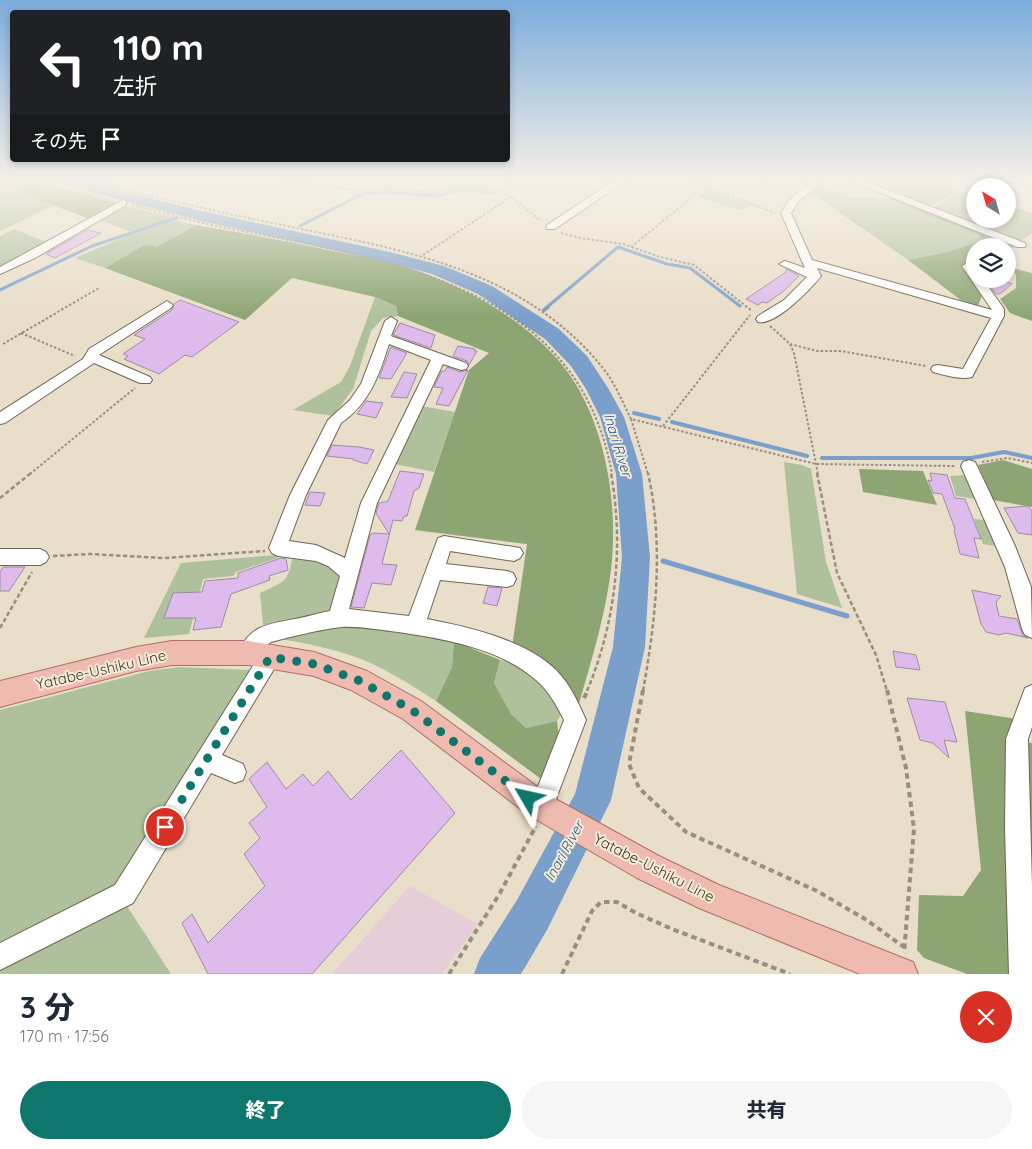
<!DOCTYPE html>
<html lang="ja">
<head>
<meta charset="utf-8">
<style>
	:root { --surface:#fff; --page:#f6f6f7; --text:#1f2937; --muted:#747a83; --accent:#0f766e }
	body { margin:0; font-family:Quicksand,"Noto Sans JP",sans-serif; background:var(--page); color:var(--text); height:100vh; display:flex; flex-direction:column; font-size:19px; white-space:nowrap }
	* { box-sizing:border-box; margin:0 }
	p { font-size:16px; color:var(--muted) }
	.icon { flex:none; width:28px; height:28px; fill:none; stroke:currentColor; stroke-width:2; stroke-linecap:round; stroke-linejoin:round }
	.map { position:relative; height:974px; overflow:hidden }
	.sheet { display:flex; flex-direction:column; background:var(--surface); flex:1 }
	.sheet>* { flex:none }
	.guide { position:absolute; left:10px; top:10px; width:500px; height:152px; border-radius:5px; box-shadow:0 2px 8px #0003; background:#202124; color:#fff; overflow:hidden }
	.needle { width:32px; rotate:323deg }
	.tools { position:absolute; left:966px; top:178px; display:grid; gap:10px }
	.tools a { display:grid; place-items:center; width:50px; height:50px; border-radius:50%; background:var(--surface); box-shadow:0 2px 8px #0003; font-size:25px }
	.pin { position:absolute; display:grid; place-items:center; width:42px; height:42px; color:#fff; margin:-21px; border:2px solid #fff; border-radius:50%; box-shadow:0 1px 5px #0007 }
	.me { position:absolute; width:55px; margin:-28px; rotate:306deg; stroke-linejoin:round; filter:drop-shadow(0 0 4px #0008) }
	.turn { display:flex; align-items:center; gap:18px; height:105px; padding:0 20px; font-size:22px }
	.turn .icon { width:65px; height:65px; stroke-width:2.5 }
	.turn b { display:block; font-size:35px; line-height:42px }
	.then { display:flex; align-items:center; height:48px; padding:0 20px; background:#0003; gap:10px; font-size:19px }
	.round { display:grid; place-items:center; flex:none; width:52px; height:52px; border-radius:26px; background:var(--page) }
	.summary { display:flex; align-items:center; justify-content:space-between; height:85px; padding:0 20px }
	h1 { font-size:30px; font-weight:800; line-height:38px }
	.action { display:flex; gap:10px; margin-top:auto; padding:10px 20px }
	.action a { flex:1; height:58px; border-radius:30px; background:var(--accent); color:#fff; font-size:20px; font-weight:800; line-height:58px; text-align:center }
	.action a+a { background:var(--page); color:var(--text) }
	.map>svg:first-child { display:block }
	.commercial { fill:#e6cdd7 }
	.green { fill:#aec09c }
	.forest { fill:#8ca573 }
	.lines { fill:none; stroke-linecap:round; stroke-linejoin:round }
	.stream-far2 { stroke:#7a9fca; stroke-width:3 }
	.stream-far1 { stroke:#7a9fca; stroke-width:4 }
	.stream { stroke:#7a9fca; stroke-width:5 }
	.river { fill:#7a9fca; fill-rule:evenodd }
	.building { fill:#debbec; stroke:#9b8ea1 }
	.minor-casing { stroke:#6f6553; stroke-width:2 }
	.major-casing { stroke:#ab7062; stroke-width:2 }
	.path-far2 { stroke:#978f81; stroke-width:2; stroke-dasharray:2.5 2; stroke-linecap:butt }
	.path-far1 { stroke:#978f81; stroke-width:2.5; stroke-dasharray:4.5 2.5; stroke-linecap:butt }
	.path { stroke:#978f81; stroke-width:4; stroke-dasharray:5.5 4; stroke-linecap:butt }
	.minor { fill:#fff; fill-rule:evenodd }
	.major { fill:#efbbb0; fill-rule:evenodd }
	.route { stroke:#0f766e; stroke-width:9; stroke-dasharray:0 16.2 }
	.labels { text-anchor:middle; stroke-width:4; stroke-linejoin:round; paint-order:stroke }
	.water-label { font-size:14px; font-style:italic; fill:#285991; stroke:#f6ebd6 }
	.near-street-label { font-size:15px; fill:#3e3931; stroke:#f6ebd6 }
</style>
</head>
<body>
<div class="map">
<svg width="1032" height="974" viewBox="0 0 1032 974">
	<rect width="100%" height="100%" fill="#e9dec9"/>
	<path class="commercial" d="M410 886 477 924 442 974H332Z"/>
	<path class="green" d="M857 180H938L958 186 955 188 958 190 954 194 929 207Z
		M0 185 55 205 0 231Z
		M821 185 854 198H890L914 210 979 235 983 240 947 252 908 260 810 192Z
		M707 188 751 206 738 210 697 197Z
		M959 190 975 195V219H1008V205L1032 213V233L1022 240 1016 241 931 209 956 194Z
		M122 205 175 218 131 232 96 218Z
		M171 220 196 225 157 247 146 244 105 268 75 258 141 230Z
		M14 229 49 243 2 267H0V236Z
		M375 297 396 306 398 316 383 318 371 331 353 389 333 416 293 410 341 382 350 366Z
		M421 406 455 412 434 472 395 464Z
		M784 462 802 465 811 469 826 562 842 608 797 594Z
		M967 475 975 499 956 496 950 476Z
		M974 519 985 520 995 546 983 544Z
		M276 555 278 558 236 572 233 576 203 579 189 634 144 638 181 563Z
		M293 555 332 562 341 576 332 614 263 625 260 593C285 581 288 583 293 555Z
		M366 623 454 641 452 667 436 701C409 684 381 665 350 655 325 647 300 642 274 638L296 632Z
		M500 660C536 671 544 678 563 711L557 721 526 728 511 714 494 683Z
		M179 667 250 670 222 723 111 891 0 948V710L149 671Z
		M127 906 171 974H0V971Z"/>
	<path class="forest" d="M0 180H30L116 203 87 218 0 185Z
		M893 197 1012 244 1014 247 1008 249V246H975V259L963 265 983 293 978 306 962 301 908 260 947 252 983 240 979 235 914 210 890 198Z
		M196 225C244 233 291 242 338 252 362 257 386 260 409 268 463 286 521 317 559 361 605 415 619 502 611 570 605 617 591 662 578 707L512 647 527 544 415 530 469 370 489 353 398 316 396 306 375 297 292 278 245 320 105 268 146 244 157 247Z
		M1008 267 1032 273V321L1010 313 1000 299 1016 288V274L1008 270Z
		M1003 460 1032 469V507L993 500 978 465Z
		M859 469 923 471 937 505 863 492Z
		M454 641 500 660 494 683 511 714 526 728 557 721 559 737 541 779 436 701 452 667Z
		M965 711 1017 719 1016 974H967L924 958 917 950 919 895 963 896 981 870Z
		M1023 743H1032V974Z"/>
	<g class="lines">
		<path class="stream-far2" d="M300 226 364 193 388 192 434 196 462 189 495 193
			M0 290 92 246 176 218
			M546 308 618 247 667 264 690 268 740 306"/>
		<path class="stream-far1" d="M544 310 548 307
			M634 413 659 419
			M672 422 807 456
			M822 458H971L1004 452 1032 458"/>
		<path class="stream" d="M663 561 847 616"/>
		<path class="river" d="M53 180H79L202 211 390 252 444 266 492 286 559 329 587 356 608 388 624 417 642 474 650 557 645 647 611 800 547 930 521 974H474L480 958 517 900 575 794 613 647 622 557 616 474 600 417 586 389 571 366 545 339 478 294 432 274 387 262 201 221 55 183Z"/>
	</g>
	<path class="building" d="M87 230 101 233 55 258 46 254Z
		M786 269 799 276 785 290 767 303 762 302 758 305 746 299 786 272Z
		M994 279H1000L1012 284 1000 294H996L988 283Z
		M180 300 239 322 192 357 185 355 159 374 124 359 128 356 123 354 145 339 134 335 172 310 174 304Z
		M400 323 435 335 431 348 393 335Z
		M458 346 475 349 474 351H477L469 365 467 361 453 356Z
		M391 347 407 353 391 379 379 378Z
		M447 367 460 372 468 370 449 406 436 404 443 388 434 387 442 371H445Z
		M404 372 417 374 407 398 391 397Z
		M366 401 383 403 376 418 357 414Z
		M332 445 359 447 374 450 367 464 353 460 354 459 327 456Z
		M400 471 424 474 419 488 414 491 407 516H404L402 521 393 520 382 564 397 565 391 585 372 583 364 608 351 607 370 535 373 533 389 534 376 513 379 503 388 501Z
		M930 473 947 475 955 498 965 499 981 539 974 538 979 558 960 554 954 530 955 529 942 494 933 493 928 480 932 481Z
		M310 492 325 493 320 506 305 505Z
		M1028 506 1032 511V535L1018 533 1004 508Z
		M281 558 286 559 288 570 269 576 270 580 231 594 221 627 193 630 196 618H164L173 593 202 592 205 581 238 578V573Z
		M3 567H25L9 591H0V572Z
		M488 587 502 588 497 606 483 603Z
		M972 590 1001 596 996 602 999 616 1017 619 1023 636 1028 638 1006 633 999 635 986 632 981 624Z
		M893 651 916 655 920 670 896 667Z
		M907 698 945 702 957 742 944 740 949 758 933 743 920 740Z
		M401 750 455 813 312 974H208L182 923 192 914 208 943 265 886 244 854 260 838 249 823 267 807 249 779 267 762 286 789 303 774 313 786 328 771 351 800Z"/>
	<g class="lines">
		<g class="minor-casing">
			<path id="minor" d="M615 180H627L555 229H547L546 227 547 225Z
				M814 180H825L800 200 791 213 812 260 992 310 962 266 975 259V279H983L1004 309V316L972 377C961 380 944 375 933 372L931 369 933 366 938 365 963 369 991 318 817 268 821 276C811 289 775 326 758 322L756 319 758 316 784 300 807 277 779 264 785 261 805 268 781 213 789 200Z
				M848 180H862L1025 243 1026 245 1025 247H1017Z
				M1012 180 1032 181V187L1014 182Z
				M123 200 126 201V205L35 258 0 274V267Z
				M167 301 173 305 171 308 99 355 150 377 152 380 150 383H140L94 363 5 423 0 424V412L83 359 89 349Z
				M391 317 397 321 391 336 466 363 468 366 466 369 461 370 443 364 377 503 349 609 409 616 438 538 444 536 520 548 523 553 520 558 514 561 450 551 446 564 507 571 513 573 516 579 513 585 507 587 440 580 427 619C469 627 525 640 556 670 570 684 578 702 586 720L556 799 548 814 540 818 532 814 528 806 539 784 564 720C557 706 549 691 536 680 499 648 445 639 398 632 380 630 360 626 342 627 322 629 290 637 271 642 261 648 258 659 248 663L241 660 238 653C250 625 268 624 295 619 307 617 318 613 330 611L340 576 328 566 316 561 278 556 272 553 269 548 290 495 328 420 350 400 361 384 385 321ZM389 344 431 360 361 503 345 558 316 545 289 541 306 495 341 423C369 404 379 376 389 344Z
				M969 460 975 462 977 466 1015 546 1031 587 1032 638 1025 635 1022 629 1005 567 961 466 963 462Z
				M0 549H40L46 552 49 557 46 562 40 565H0Z
				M270 647 277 650 280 657 277 664 222 755 243 764 246 772 243 780 235 783 211 773 133 903 0 970V943L115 885 263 650Z
				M1032 685V727L1028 739 1032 886V974H1009L1005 828 1006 739 1025 688Z"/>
		</g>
		<g class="major-casing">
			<path id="major" d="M172 641H248L314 652 367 671 421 701 550 796 659 856 719 885 913 962 918 974H860L699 908 637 878 530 816 403 719 351 690 314 676 248 665H172L136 671 0 707V681L136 647Z"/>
		</g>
		<path class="path-far2" d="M35 180 110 200
			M86 180C152 197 219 212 286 226 404 250 527 270 606 372 616 386 623 403 631 419L816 464 955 466
			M283 180 286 182 357 190 396 189 436 192 456 186 487 188 498 190 511 197 541 221
			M690 180 775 213
			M132 205C160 212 188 220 216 226 375 258 578 279 612 474
			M561 233 580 238 623 244 660 257 694 265 752 311
			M631 247 713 180
			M423 255 511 197
			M770 326 790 344 794 353 818 474
			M21 333 75 356
			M3 344 99 288
			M790 344 817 351H841L926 366
			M631 419 648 474
			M663 426 750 315
			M982 462 1007 458 1032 463
			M30 474 135 388"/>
		<path class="path-far1" d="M817 473 837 573 876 655 887 691
			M0 498 31 473
			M53 556 90 554 164 558 265 551
			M0 628 32 572
			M587 691C616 622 624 546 611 473
			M643 691C656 618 664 546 648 473"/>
		<path class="path" d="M643 690 629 764 639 788 686 832 817 891 865 919 904 947
			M887 690 906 768 914 829 904 953
			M584 698 588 690
			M449 974 500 893 536 826
			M562 974 592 911 601 902H617L636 913 672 929 790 974"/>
		<use href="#minor" class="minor"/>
		<use href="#major" class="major"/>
	</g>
	<linearGradient id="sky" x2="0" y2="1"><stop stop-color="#7cacdc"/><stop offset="0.57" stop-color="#f5f0e7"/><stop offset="1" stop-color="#f5f0e7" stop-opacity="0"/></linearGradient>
	<rect width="1032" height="317" fill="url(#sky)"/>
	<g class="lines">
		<path class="route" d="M165 827 270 657 314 664 344 675 358 680 412 710 528 798"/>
	</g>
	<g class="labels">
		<g class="water-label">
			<text transform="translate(618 445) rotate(73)" y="5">Inari River</text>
			<text transform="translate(564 851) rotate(-61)" y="5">Inari River</text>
		</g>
		<g class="near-street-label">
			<text transform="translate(101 670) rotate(-13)" y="5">Yatabe-Ushiku Line</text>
			<text transform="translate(654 868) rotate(27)" y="5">Yatabe-Ushiku Line</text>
		</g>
	</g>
</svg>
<div class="tools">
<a><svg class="needle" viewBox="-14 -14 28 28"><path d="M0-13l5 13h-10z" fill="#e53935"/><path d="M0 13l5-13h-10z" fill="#747a83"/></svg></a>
<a><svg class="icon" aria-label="layers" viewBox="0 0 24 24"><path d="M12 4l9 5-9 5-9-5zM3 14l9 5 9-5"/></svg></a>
</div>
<div class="pin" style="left:165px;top:827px;background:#d93025"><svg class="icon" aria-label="arrive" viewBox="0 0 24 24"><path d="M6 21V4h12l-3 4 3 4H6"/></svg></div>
<svg class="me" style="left:528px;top:798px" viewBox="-20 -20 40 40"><path d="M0-17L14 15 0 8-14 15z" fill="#0f766e" stroke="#fff" stroke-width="4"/></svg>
<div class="guide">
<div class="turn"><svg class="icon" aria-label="left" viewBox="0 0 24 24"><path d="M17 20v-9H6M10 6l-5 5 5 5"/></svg><div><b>110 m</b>左折</div></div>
<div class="then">その先<svg class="icon" aria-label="arrive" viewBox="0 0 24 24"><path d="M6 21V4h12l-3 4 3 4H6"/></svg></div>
</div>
</div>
<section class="sheet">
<div class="summary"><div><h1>3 分</h1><p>170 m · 17:56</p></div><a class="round" style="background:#d93025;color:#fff"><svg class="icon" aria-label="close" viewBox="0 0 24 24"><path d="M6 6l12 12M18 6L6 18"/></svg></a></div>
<div class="action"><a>終了</a><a>共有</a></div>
</section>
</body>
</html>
